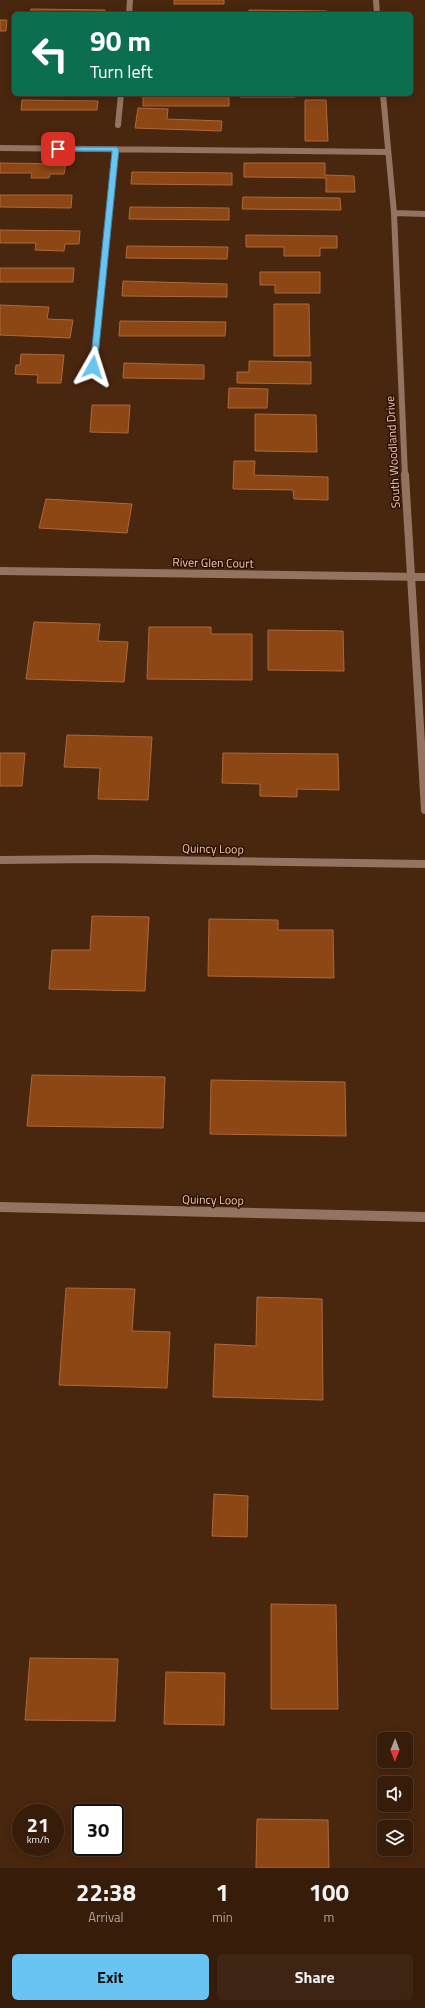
<!DOCTYPE html>
<html lang="en">
<head>
<meta charset="utf-8">
<style>
	:root { --surface:#371c0a; --page:#3e2513; --text:#f1f3f6; --muted:#aaa19c; --line:#513a2b; --accent:#68c4f0 }
	body { margin:0; font-family:"Titillium Web",sans-serif; background:var(--page); color:var(--text); height:100vh; display:flex; flex-direction:column; font-size:15px; white-space:nowrap }
	* { box-sizing:border-box; margin:0 }
	p { font-size:13px; color:var(--muted) }
	.icon { flex:none; width:22px; height:22px; fill:none; stroke:currentColor; stroke-width:2; stroke-linecap:round; stroke-linejoin:round }
	.map { position:relative; height:1868px; overflow:hidden }
	.drawer { display:flex; flex-direction:column; background:var(--surface); flex:1 }
	.drawer>* { flex:none }
	.hud { position:absolute; left:12px; top:12px; width:401px; height:84px; border-radius:6px; box-shadow:0 2px 10px #0003,0 0 0 1px var(--line); background:#0b6e4f; color:#fff; overflow:hidden }
	.needle { width:26px; rotate:181deg }
	.fabs { position:absolute; left:377px; top:1732px; display:grid; gap:8px }
	.fabs a { display:grid; place-items:center; width:36px; height:36px; border-radius:6px; background:var(--surface); box-shadow:0 2px 10px #0003,0 0 0 1px var(--line); font-size:20px }
	.speed { position:absolute; left:12px; top:1804px; display:flex; gap:8px; font-size:20px; font-weight:700; text-align:center }
	.speed>* { display:grid; place-content:center; width:52px; height:52px; border-radius:50%; background:var(--surface); box-shadow:0 2px 10px #0003,0 0 0 1px var(--line); line-height:1 }
	.speed small { font-size:10px; font-weight:400 }
	.speed .limit { border:2px solid #111; border-radius:6px; background:#fff; color:#111 }
	.pin { position:absolute; display:grid; place-items:center; width:34px; height:34px; color:#fff; margin:-17px; border-radius:8px; box-shadow:0 2px 6px #0006 }
	.me { position:absolute; width:44px; margin:-22px; rotate:6deg; stroke-linejoin:round; filter:drop-shadow(0 0 3px #0008) }
	.turn { display:flex; align-items:center; gap:14px; height:84px; padding:0 12px; font-size:18px }
	.turn .icon { width:52px; height:52px; stroke-width:2.5 }
	.turn b { display:block; font-size:28px; line-height:34px }
	.eta { display:flex; justify-content:space-evenly; align-items:center; height:68px; text-align:center }
	.eta b { font-size:24px; font-weight:700; line-height:28px }
	.action { display:flex; gap:8px; margin-top:auto; padding:8px 12px }
	.action a { flex:1; height:46px; border-radius:6px; background:var(--accent); color:#111; font-size:16px; font-weight:700; line-height:46px; text-align:center }
	.action a+a { background:var(--page); color:var(--text) }
	.map>svg:first-child { display:block }
	.building { fill:#8c4714; stroke:#ad683c }
	.lines { fill:none; stroke-linecap:round; stroke-linejoin:round }
	.street-far2 { stroke:#937461; stroke-width:6 }
	.street-far1 { stroke:#937461; stroke-width:8 }
	.street { stroke:#937461; stroke-width:10 }
	.route { fill:#68c4f0; stroke:#447f9c }
	.labels { text-anchor:middle; stroke-width:3; stroke-linejoin:round; paint-order:stroke }
	.street-label { font-size:12px; fill:#efc8b2; stroke:#2b1000 }
</style>
</head>
<body>
<div class="map">
<svg width="425" height="1868" viewBox="0 0 425 1868">
	<rect width="100%" height="100%" fill="#49260e"/>
	<path class="building" d="M174 0H224V4H174Z
		M31 9 105 10V14H30Z
		M249 10 327 11V14H249Z
		M0 20H7L6 31H0Z
		M240 94H295V97H240Z
		M143 96H229V106H143Z
		M22 100 98 101 97 110H21Z
		M305 100H326L328 141H305Z
		M138 108 168 109 167 119 222 121 221 131 135 128Z
		M0 163 66 164 64 174H50L49 178H31L32 173H0Z
		M244 163H325V175L354 176 355 192H326V178L244 177Z
		M132 172 232 173V185L131 184Z
		M0 195H72L71 208 0 207Z
		M243 197 340 198 341 210 242 209Z
		M130 207 229 208V220L129 219Z
		M0 230 80 231 79 244H65L64 251 35 250 36 243H0Z
		M246 235 337 236V248H320V256H284V247H246Z
		M127 246 228 247 227 259 126 258Z
		M0 268H74L73 282H0Z
		M260 272H320V293H275V285H260Z
		M123 281 227 284V297L122 296Z
		M274 304H309L310 356H274Z
		M0 305 49 307 47 319 73 320 70 338 0 335Z
		M120 321 226 322 225 336H119Z
		M21 354 64 355 61 383H37L38 375 15 374 16 365H20Z
		M249 361 311 362V384L237 383V372H249Z
		M124 363 204 365V379L123 378Z
		M229 388 268 389 267 408H228Z
		M92 405H130L128 433 90 432Z
		M255 414 316 415 317 452 255 451Z
		M234 461H255L254 475 328 477V500L294 499 293 490 233 489Z
		M46 499 132 504 127 533 39 528Z
		M34 622 100 624 98 641 128 642 124 682 26 679Z
		M149 627H211V634H252V680L147 679Z
		M268 630 343 631 344 671 268 670Z
		M67 735 152 737 148 800 98 799 100 768 64 767Z
		M0 753H25L22 786H0Z
		M223 753 338 754 339 790 297 789V797L260 796V784L222 783Z
		M92 916 149 917 145 991 49 989 52 950H90Z
		M209 919 278 920V930H333L334 978 208 976Z
		M32 1075 165 1077 163 1128 27 1126Z
		M211 1080 345 1082 346 1136 210 1134Z
		M66 1288 135 1289 132 1331 170 1332 167 1388 59 1385Z
		M257 1297 322 1299 323 1400 213 1397 215 1344 256 1346Z
		M214 1494 248 1496 247 1537 212 1536Z
		M271 1604 336 1605 338 1709H271Z
		M30 1658 118 1659 115 1721 25 1720Z
		M166 1672 225 1673 224 1725 164 1724Z
		M257 1819 328 1820 329 1868H256Z"/>
	<g class="lines">
		<path class="street-far2" d="M376 0 377 14
			M129 14 130 0
			M383 94 394 213 405 476
			M118 125 121 94
			M0 148 388 152
			M394 213 425 214
			M93 367 116 149"/>
		<path class="street-far1" d="M405 475 425 810
			M0 571 425 577
			M0 860 96 859 425 864"/>
		<path class="street" d="M0 1207 425 1217"/>
	</g>
	<path class="route" d="M56 147H116L119 149 97 367 93 369 90 367 112 151H58L56 150Z"/>
	<g class="labels">
		<g class="street-label">
			<text transform="translate(393 452) rotate(-93)" y="4">South Woodland Drive</text>
			<text transform="translate(213 563) rotate(1)" y="4">River Glen Court</text>
			<text transform="translate(213 849) rotate(1)" y="4">Quincy Loop</text>
			<text transform="translate(213 1200) rotate(1)" y="4">Quincy Loop</text>
		</g>
	</g>
</svg>
<div class="fabs">
<a><svg class="needle" viewBox="-14 -14 28 28"><path d="M0-13l5 13h-10z" fill="#e53935"/><path d="M0 13l5-13h-10z" fill="#aaa19c"/></svg></a>
<a><svg class="icon" aria-label="sound" viewBox="0 0 24 24"><path d="M4 9h4l5-4v14l-5-4H4zM17 9q2 3 0 6"/></svg></a>
<a><svg class="icon" aria-label="layers" viewBox="0 0 24 24"><path d="M12 4l9 5-9 5-9-5zM3 14l9 5 9-5"/></svg></a>
</div>
<div class="speed"><div>21<small>km/h</small></div><div class="limit">30</div></div>
<div class="pin" style="left:58px;top:149px;background:#d93025"><svg class="icon" aria-label="arrive" viewBox="0 0 24 24"><path d="M6 21V4h12l-3 4 3 4H6"/></svg></div>
<svg class="me" style="left:93px;top:367px" viewBox="-20 -20 40 40"><path d="M0-17L14 15 0 8-14 15z" fill="#68c4f0" stroke="#fff" stroke-width="4"/></svg>
<div class="hud">
<div class="turn"><svg class="icon" aria-label="left" viewBox="0 0 24 24"><path d="M17 20v-9H6M10 6l-5 5 5 5"/></svg><div><b>90 m</b>Turn left</div></div>
</div>
</div>
<section class="drawer">
<div class="eta">
<div><b>22:38</b><p>Arrival</p></div>
<div><b>1</b><p>min</p></div>
<div><b>100</b><p>m</p></div>
</div>
<div class="action"><a>Exit</a><a>Share</a></div>
</section>
</body>
</html>
